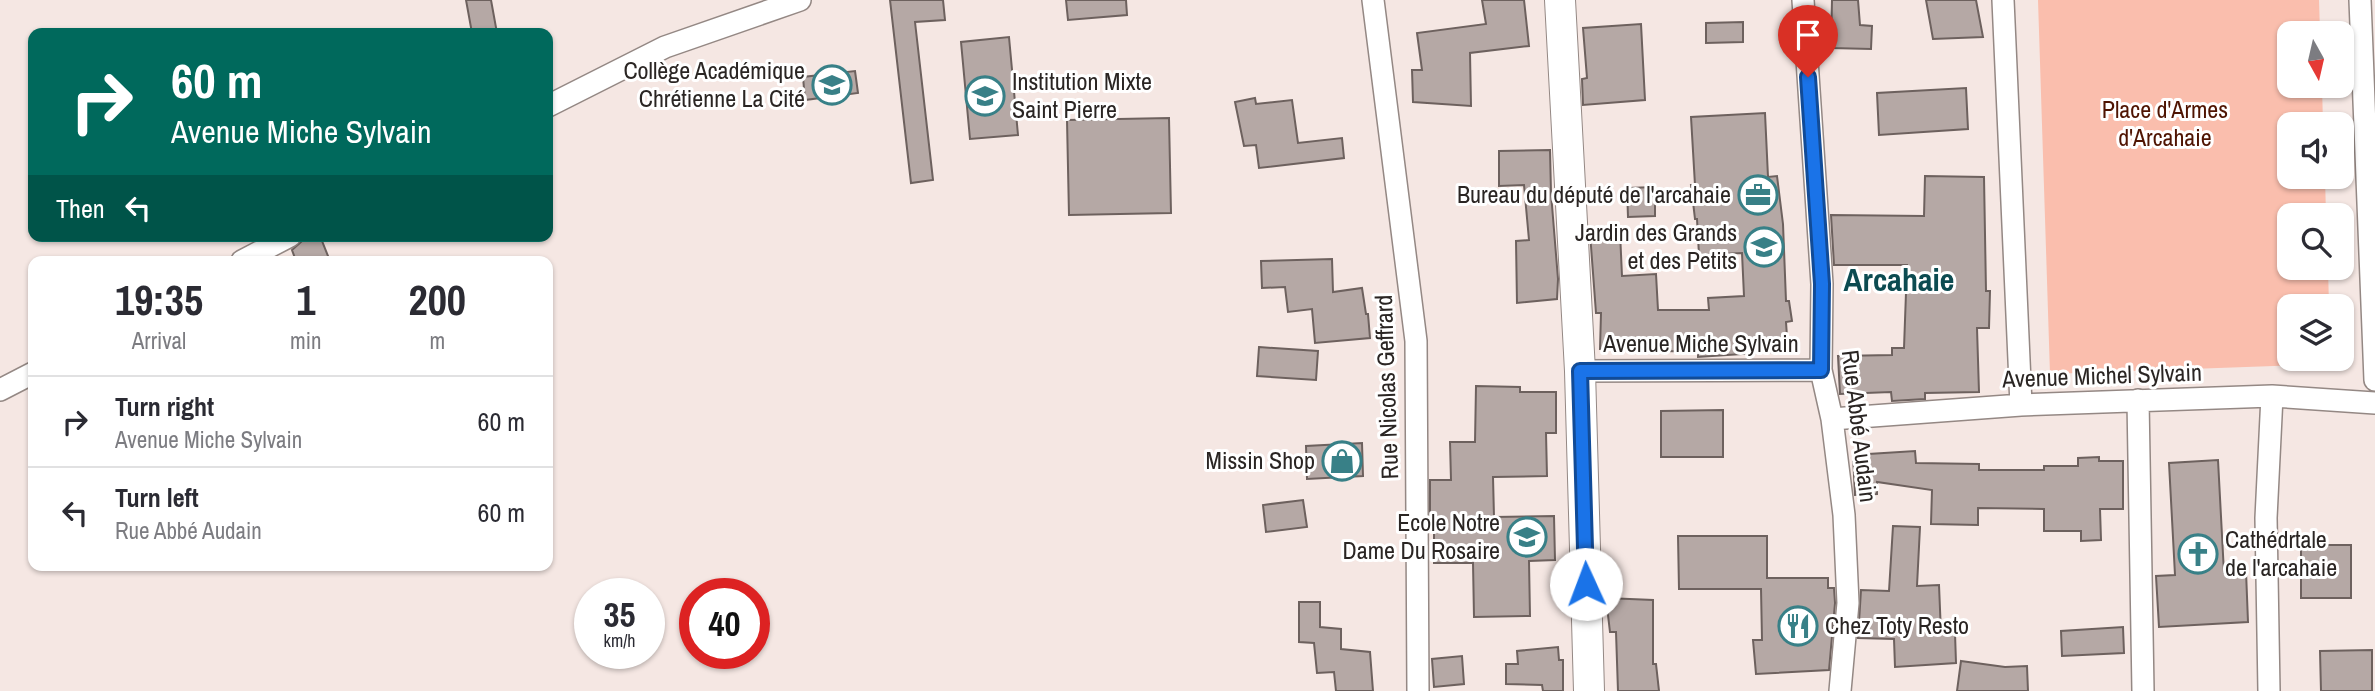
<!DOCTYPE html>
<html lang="en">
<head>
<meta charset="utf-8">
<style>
	:root { --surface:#fff; --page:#f2f2f3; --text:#2b2b33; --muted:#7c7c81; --line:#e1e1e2 }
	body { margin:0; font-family:"Archivo Narrow",sans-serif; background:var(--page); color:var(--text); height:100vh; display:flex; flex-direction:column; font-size:26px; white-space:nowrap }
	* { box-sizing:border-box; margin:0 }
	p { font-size:23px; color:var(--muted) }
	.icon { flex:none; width:38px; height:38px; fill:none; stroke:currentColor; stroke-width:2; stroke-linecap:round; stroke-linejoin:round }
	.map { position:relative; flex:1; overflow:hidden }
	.details { position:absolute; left:28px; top:256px; width:525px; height:315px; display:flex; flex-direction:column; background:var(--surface); border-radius:14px; box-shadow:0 2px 5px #0004 }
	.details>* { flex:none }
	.top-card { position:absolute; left:28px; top:28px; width:525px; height:214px; border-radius:14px; box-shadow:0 2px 5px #0004; background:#00695c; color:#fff; overflow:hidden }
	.needle { width:46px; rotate:172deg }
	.controls { position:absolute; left:2277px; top:21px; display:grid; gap:14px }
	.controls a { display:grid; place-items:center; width:77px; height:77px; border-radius:14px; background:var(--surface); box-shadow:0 2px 5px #0004; font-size:35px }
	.speed { position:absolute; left:574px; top:578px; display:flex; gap:14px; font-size:35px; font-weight:700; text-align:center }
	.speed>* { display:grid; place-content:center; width:91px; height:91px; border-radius:50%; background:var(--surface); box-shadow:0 2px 5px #0004; line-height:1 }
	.speed small { font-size:18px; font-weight:400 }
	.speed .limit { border:10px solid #d22; background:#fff; color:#111 }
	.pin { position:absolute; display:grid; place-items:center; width:60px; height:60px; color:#fff; margin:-72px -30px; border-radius:50% 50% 50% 0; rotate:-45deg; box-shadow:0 0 7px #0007 }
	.pin .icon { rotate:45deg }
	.me { position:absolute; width:77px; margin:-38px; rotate:358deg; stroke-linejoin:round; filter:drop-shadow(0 0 5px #0008) }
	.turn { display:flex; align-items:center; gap:24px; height:147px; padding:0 28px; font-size:32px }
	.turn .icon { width:91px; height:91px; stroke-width:2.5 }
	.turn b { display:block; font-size:49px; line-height:60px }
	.then { display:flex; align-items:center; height:66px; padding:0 28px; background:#0003; gap:14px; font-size:26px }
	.eta { display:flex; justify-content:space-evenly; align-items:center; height:119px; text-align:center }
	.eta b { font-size:42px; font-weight:700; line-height:49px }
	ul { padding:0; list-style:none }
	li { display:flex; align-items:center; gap:21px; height:91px; padding:0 28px; border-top:2px solid var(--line) }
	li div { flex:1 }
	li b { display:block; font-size:26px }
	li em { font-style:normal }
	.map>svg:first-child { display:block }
	.green { fill:#fabead }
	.building { fill:#b5a8a5; stroke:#6d615e; stroke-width:2 }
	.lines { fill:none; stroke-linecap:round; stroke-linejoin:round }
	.street-casing { stroke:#948884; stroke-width:24 }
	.secondary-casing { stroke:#948884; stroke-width:32 }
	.street { stroke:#fff; stroke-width:21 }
	.secondary { stroke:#fff; stroke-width:30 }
	.route-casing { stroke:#114b97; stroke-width:18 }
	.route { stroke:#1a73e8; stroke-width:12 }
	.labels { text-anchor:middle; stroke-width:6; stroke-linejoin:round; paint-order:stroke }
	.poi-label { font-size:24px; fill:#2a2523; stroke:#fff; text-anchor:end }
	.park-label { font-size:24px; fill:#4f1402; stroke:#fff }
	.street-label { font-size:24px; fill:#2a2523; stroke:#fff }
	.district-label { font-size:32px; font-weight:bold; fill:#0c4b51; stroke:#fff }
</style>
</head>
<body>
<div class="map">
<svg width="2375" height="691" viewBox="0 0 2375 691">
	<rect width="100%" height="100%" fill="#f5e7e3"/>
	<path class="green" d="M2038 0H2319L2320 33H2289V86H2322L2323 124H2289V177H2325L2326 215H2289V268H2328L2329 306H2289V359H2330L2331 364 2050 374Z"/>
	<path class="building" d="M466 0H491L497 33H472Z
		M890 0H943L945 20 915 22 933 180 911 183Z
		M1066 0H1126L1127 15 1068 20Z
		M1482 0H1524L1529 46 1470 53 1471 106 1413 102 1412 70H1422L1417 33 1486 24Z
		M1832 0H1858L1860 25 1872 26 1871 49 1831 48Z
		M1926 0H1976L1983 37 1933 39Z
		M1743 22V42L1706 43V23Z
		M1641 24 1645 100 1583 105 1582 79 1587 78 1583 28Z
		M1009 37 1018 135 970 139 961 42Z
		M855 71 858 93 805 100 803 77Z
		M1966 88 1968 129 1879 135 1877 93Z
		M1255 98 1256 104 1292 100 1298 143 1342 138 1344 158 1259 168 1256 145 1244 146 1235 102Z
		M1765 113 1768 177 1777 176 1783 224 1786 301H1789L1792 321 1786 322 1788 351 1698 357V352L1600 349 1601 313H1596L1590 233 1620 232 1622 276 1656 274 1658 310H1709L1708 298 1744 296 1742 253 1699 255 1697 219H1695L1691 185H1695L1691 117Z
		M1169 118 1171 213 1069 215 1067 120Z
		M1550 150 1551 193 1558 279 1557 299 1517 303 1516 241 1529 240 1524 185 1499 186V151Z
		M1925 176 1984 177 1986 291H1990L1989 328H1977L1979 392 1925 393V399L1892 401 1891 392 1840 394 1838 356 1892 355V348H1904L1907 265H1834L1831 215 1924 216Z
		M1655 187V216L1628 217 1627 188Z
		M313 236H320L330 261H296L292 250 302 241Z
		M1332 259 1333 292 1362 288 1366 314H1368L1370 338 1315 343 1312 309 1288 312 1285 287 1262 288 1261 261Z
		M1259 347 1318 351 1316 380 1257 376Z
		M1476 386 1520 387V392H1556V433H1546L1547 476 1493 477 1494 517 1554 516 1555 560 1529 561 1530 616 1474 617 1473 563H1434V531H1430V480H1451L1450 442H1475Z
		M1723 410V457H1661V411Z
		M1362 443 1363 476 1307 479 1306 446Z
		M1915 451 1916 463 1979 464V470H2044V466H2078V458L2099 457V461H2123V509H2100L2101 540 2081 541V531H2044V509L1978 508V525L1931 524 1932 490 1877 482V494L1855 495 1853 455Z
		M2218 460 2224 573 2246 571 2248 622 2159 627 2156 576 2175 575 2169 463Z
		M1303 500 1307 527 1266 532 1263 505Z
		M1893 526 1920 527 1917 586 1939 585 1941 633H1955L1956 663 1895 667 1894 639 1858 638 1861 590 1889 591Z
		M1678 536H1767V578H1828V588H1834L1835 603 1829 670 1756 674 1753 640H1762L1761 589H1679Z
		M2301 545H2351V598H2301Z
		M1606 598 1653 600V664H1656L1659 691H1618L1616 632H1610Z
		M1299 602H1320V627L1341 629V649L1370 652 1373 691H1336L1334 672 1317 673 1314 643 1299 642Z
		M2123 627 2124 653 2062 656 2061 631Z
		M1558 647 1559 660H1563V691H1543L1542 685 1506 684V664H1518L1517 651Z
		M2372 650V691H2321L2320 651Z
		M1462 656 1464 684 1434 687 1432 659Z
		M1961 661 2005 667 2027 666 2028 691H1957Z"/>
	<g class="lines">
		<g class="street-casing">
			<path id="street" d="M1373 0 1416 341 1418 691
				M1803 0 1822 284 1821 370 1832 419 1844 515 1848 603 1840 691
				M2003 0 2021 405
				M2360 0 2375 380
				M548 106 665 47 800 0
				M242 261 290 236
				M1580 371 1821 370
				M0 390 33 373
				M2138 400 2143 691
				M1832 419 2021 405 2272 396 2375 403
				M2269 691 2266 518 2272 396"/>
		</g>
		<g class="secondary-casing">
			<path id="secondary" d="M1560 0 1580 371 1589 691"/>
		</g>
		<use href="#street" class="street"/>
		<use href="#secondary" class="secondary"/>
	</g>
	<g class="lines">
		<g class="route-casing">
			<path id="route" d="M1586 584 1580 371 1821 370 1822 284 1808 77"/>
		</g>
		<use href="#route" class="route"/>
	</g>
	<defs>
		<g id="school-ring" transform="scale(2.0125)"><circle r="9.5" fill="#fff" stroke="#388087" stroke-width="1.5"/><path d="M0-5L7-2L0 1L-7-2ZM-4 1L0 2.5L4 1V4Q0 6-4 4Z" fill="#388087"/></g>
		<g id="office-ring" transform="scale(2.0125)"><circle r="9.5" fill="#fff" stroke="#388087" stroke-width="1.5"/><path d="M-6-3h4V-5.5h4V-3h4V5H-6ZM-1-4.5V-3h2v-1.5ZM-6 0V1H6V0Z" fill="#388087"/></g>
		<g id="shop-ring" transform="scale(2.0125)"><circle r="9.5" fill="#fff" stroke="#388087" stroke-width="1.5"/><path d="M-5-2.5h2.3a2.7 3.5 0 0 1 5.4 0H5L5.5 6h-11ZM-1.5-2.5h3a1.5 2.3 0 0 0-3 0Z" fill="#388087"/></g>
		<g id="church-ring" transform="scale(2.0125)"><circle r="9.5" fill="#fff" stroke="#388087" stroke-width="1.5"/><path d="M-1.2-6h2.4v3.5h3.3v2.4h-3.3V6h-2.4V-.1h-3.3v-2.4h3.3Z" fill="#388087"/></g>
		<g id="restaurant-ring" transform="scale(2.0125)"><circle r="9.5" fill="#fff" stroke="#388087" stroke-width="1.5"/><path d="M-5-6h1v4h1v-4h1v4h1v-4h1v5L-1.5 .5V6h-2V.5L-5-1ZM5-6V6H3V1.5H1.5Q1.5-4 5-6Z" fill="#388087"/></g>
	</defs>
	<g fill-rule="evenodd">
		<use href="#school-ring" x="832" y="85"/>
		<use href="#school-ring" x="985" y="96"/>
		<use href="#office-ring" x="1758" y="195"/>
		<use href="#school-ring" x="1764" y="247"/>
		<use href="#shop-ring" x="1342" y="461"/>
		<use href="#school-ring" x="1527" y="537"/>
		<use href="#church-ring" x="2198" y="554"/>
		<use href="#restaurant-ring" x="1798" y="626"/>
	</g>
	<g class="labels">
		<g class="poi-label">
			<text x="805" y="79">Collège Académique<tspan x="805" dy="28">Chrétienne La Cité</tspan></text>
			<text x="1012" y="90" text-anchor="start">Institution Mixte<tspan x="1012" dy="28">Saint Pierre</tspan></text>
			<text x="1731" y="203">Bureau du député de l'arcahaie</text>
			<text x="1737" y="241">Jardin des Grands<tspan x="1737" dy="28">et des Petits</tspan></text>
			<text x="1315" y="469">Missin Shop</text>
			<text x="1500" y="531">Ecole Notre<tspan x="1500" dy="28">Dame Du Rosaire</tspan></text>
			<text x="2225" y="548" text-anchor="start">Cathédrtale<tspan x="2225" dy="28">de l'arcahaie</tspan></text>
			<text x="1825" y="634" text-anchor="start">Chez Toty Resto</text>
		</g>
		<g class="park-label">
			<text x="2165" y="118">Place d'Armes<tspan x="2165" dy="28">d'Arcahaie</tspan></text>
		</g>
		<g class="street-label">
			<text x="1701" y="352">Avenue Miche Sylvain</text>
			<text transform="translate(2102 376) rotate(-2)" y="8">Avenue Michel Sylvain</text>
			<text transform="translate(1387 387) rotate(-92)" y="8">Rue Nicolas Geffrard</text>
			<text transform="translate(1859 426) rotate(83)" y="8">Rue Abbé Audain</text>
		</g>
		<g class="district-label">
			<text x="1899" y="291">Arcahaie</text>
		</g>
	</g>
</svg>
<div class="controls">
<a><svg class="needle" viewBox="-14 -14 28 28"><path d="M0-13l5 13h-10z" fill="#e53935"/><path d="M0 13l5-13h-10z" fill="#7c7c81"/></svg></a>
<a><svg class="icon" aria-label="sound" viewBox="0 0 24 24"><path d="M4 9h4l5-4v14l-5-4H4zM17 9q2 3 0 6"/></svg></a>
<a><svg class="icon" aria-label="search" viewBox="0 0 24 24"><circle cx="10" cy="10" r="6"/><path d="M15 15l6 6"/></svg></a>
<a><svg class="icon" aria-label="layers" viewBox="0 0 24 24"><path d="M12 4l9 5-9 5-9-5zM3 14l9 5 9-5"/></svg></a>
</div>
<div class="speed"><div>35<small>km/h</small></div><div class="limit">40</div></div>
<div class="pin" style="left:1808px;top:77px;background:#d93025"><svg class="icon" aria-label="arrive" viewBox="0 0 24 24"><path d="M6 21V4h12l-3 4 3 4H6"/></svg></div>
<svg class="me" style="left:1586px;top:584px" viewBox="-20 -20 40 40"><circle r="19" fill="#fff"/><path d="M0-13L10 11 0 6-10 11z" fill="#1a73e8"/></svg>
<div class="top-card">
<div class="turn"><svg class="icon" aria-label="right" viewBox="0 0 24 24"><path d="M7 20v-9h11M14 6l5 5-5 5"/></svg><div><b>60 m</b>Avenue Miche Sylvain</div></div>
<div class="then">Then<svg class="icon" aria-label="left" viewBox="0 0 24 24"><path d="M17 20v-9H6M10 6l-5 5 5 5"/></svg></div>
</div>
<section class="details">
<div class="eta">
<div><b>19:35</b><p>Arrival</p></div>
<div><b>1</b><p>min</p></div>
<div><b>200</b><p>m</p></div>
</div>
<ul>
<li><svg class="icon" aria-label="right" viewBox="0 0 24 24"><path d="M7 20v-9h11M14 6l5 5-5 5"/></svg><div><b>Turn right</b><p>Avenue Miche Sylvain</p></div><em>60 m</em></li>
<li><svg class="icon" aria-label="left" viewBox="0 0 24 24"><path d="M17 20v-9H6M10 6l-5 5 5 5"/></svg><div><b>Turn left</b><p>Rue Abbé Audain</p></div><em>60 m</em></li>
</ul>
</section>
</div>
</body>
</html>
